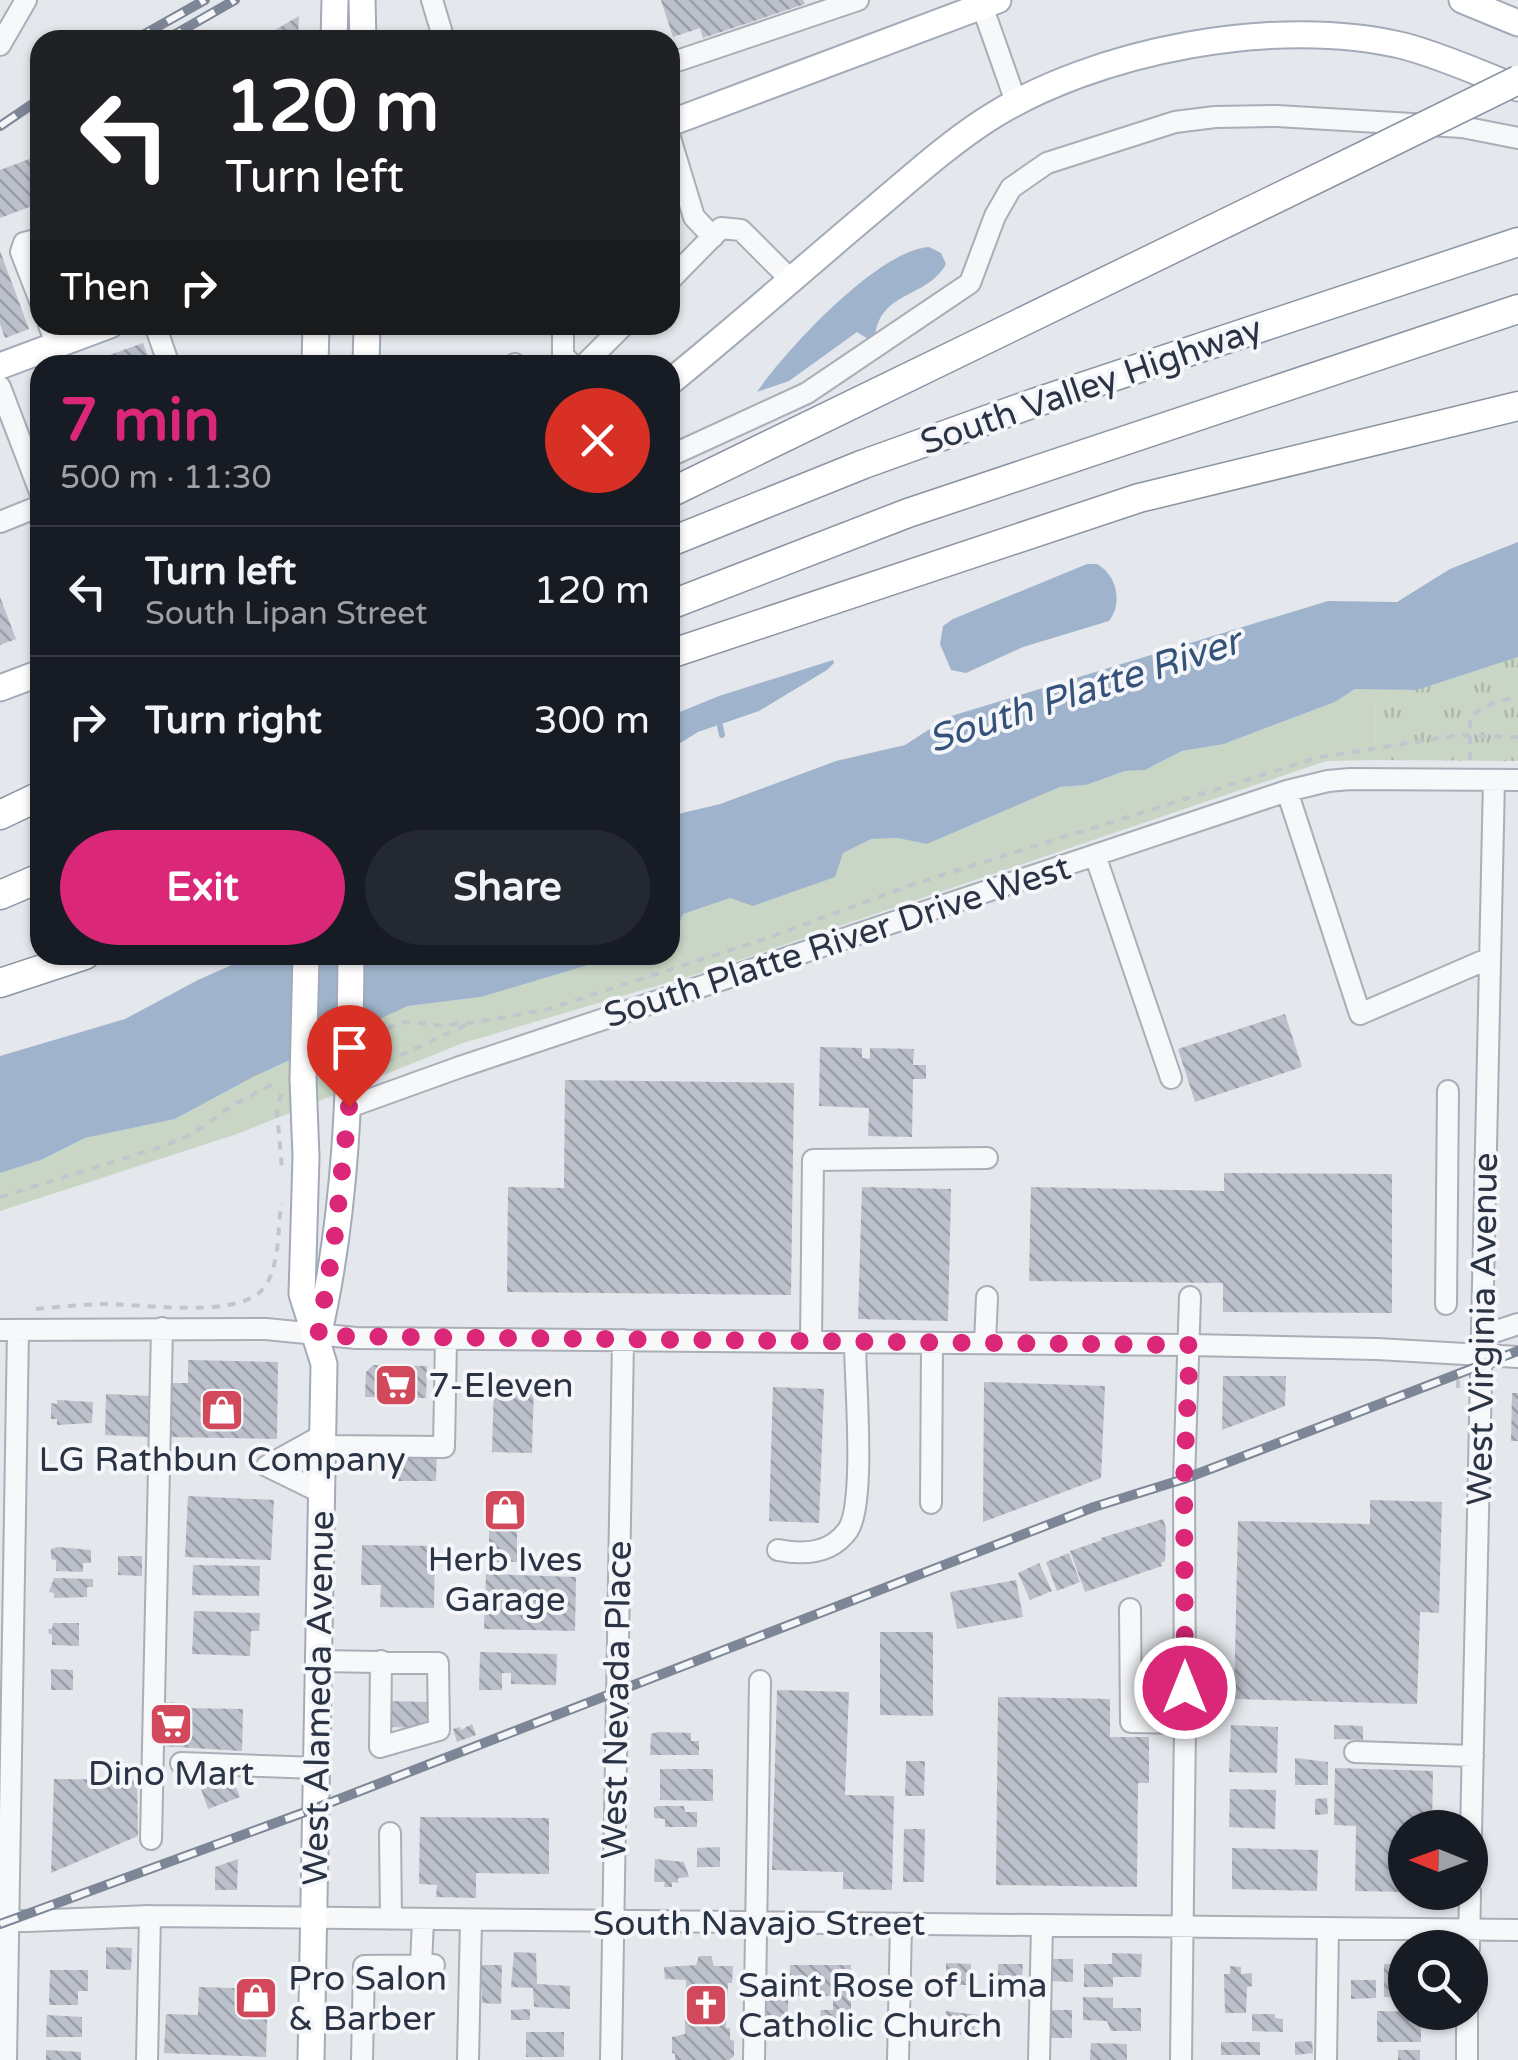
<!DOCTYPE html>
<html lang="en">
<head>
<meta charset="utf-8">
<style>
	:root { --surface:#171b24; --page:#242831; --text:#f1f3f6; --muted:#9ea1a6; --line:#363941; --accent:#db2777 }
	body { margin:0; font-family:"Varela Round",sans-serif; background:var(--page); color:var(--text); height:100vh; display:flex; flex-direction:column; font-size:38px; white-space:nowrap }
	* { box-sizing:border-box; margin:0 }
	p { font-size:32px; color:var(--muted) }
	.icon { flex:none; width:55px; height:55px; fill:none; stroke:currentColor; stroke-width:2; stroke-linecap:round; stroke-linejoin:round }
	.map { position:relative; flex:1; overflow:hidden }
	.panel { position:absolute; left:30px; top:355px; width:650px; height:610px; display:flex; flex-direction:column; background:var(--surface); border-radius:30px; box-shadow:0 2px 8px #0004 }
	.panel>* { flex:none }
	.hud { position:absolute; left:30px; top:30px; width:650px; height:305px; border-radius:30px; box-shadow:0 2px 8px #0004; background:#202124; color:#fff; overflow:hidden }
	.needle { width:65px; rotate:271deg }
	.tools { position:absolute; left:1388px; top:1810px; display:grid; gap:20px }
	.tools a { display:grid; place-items:center; width:100px; height:100px; border-radius:50%; background:var(--surface); box-shadow:0 2px 8px #0004; font-size:50px }
	.pin { position:absolute; display:grid; place-items:center; width:85px; height:85px; color:#fff; margin:-102px -42px; border-radius:50% 50% 50% 0; rotate:-45deg; box-shadow:0 0 10px #0007 }
	.pin .icon { rotate:45deg }
	.me { position:absolute; width:110px; margin:-55px; rotate:0deg; stroke-linejoin:round; filter:drop-shadow(0 0 8px #0008) }
	.turn { display:flex; align-items:center; gap:35px; height:210px; padding:0 30px; font-size:45px }
	.turn .icon { width:130px; height:130px; stroke-width:2.5 }
	.turn b { display:block; font-size:70px; line-height:85px }
	.then { display:flex; align-items:center; height:95px; padding:0 30px; background:#0003; gap:20px; font-size:38px }
	.round { display:grid; place-items:center; flex:none; width:105px; height:105px; border-radius:52px; background:var(--page) }
	.summary { display:flex; align-items:center; justify-content:space-between; height:170px; padding:0 30px }
	h1 { font-size:60px; font-weight:700; line-height:75px; color:var(--accent) }
	.action { display:flex; gap:20px; margin-top:auto; padding:20px 30px }
	.action a { flex:1; height:115px; border-radius:60px; background:var(--accent); color:#fff; font-size:40px; font-weight:700; line-height:115px; text-align:center }
	.action a+a { background:var(--page); color:var(--text) }
	ul { padding:0; list-style:none }
	li { display:flex; align-items:center; gap:30px; height:130px; padding:0 30px; border-top:2px solid var(--line) }
	li div { flex:1 }
	li b { display:block; font-size:38px }
	li em { font-style:normal }
	.map>svg:first-child { display:block }
	.grass { fill:#c9d6c5 }
	.park { fill:url(#park-tufts) }
	.water { fill:#9fb4cc }
	.lines { fill:none; stroke-linecap:round; stroke-linejoin:round }
	.stream { stroke:#9fb4cc; stroke-width:6 }
	.building { fill:url(#building-back-hatch) }
	.minor-casing { stroke:#a9aeb7; stroke-width:24 }
	.major-casing { stroke:#a3abb8; stroke-width:29 }
	.highway-casing { stroke:#8b94a3; stroke-width:31 }
	.path { stroke:#c2c5cb; stroke-width:4; stroke-dasharray:8 8; stroke-linecap:butt }
	.minor { stroke:#f7f8fa; stroke-width:20 }
	.major { stroke:#fff; stroke-width:25 }
	.highway { stroke:#fff; stroke-width:28 }
	.rail-casing { stroke:#7d8696; stroke-width:10 }
	.rail { stroke:#f4f6f9; stroke-width:6; stroke-dasharray:19; stroke-linecap:butt }
	.major-bridge-casing { stroke:#a3abb8; stroke-width:29; stroke-linecap:butt }
	.highway-bridge-casing { stroke:#8b94a3; stroke-width:31; stroke-linecap:butt }
	.major-bridge { stroke:#fff; stroke-width:25 }
	.highway-bridge { stroke:#fff; stroke-width:28 }
	.route { stroke:#db2777; stroke-width:18; stroke-dasharray:0 32.4 }
	.labels { text-anchor:middle; stroke-width:8; stroke-linejoin:round; paint-order:stroke }
	.street-label { font-size:35px; fill:#2b3445; stroke:#f4f6f9 }
	.poi-label { font-size:35px; fill:#2b3445; stroke:#f4f6f9; text-anchor:start }
	.water-label { font-size:38px; font-style:italic; fill:#34527a; stroke:#f4f6f9 }
</style>
</head>
<body>
<div class="map">
<svg width="1518" height="2060" viewBox="0 0 1518 2060">
	<defs>
		<pattern id="park-tufts" width="24" height="20" patternUnits="userSpaceOnUse" patternTransform="scale(2.5)"><rect width="24" height="20" fill="#c9d6c5"/><path d="M3 7l-1-3M5 7V3M7 7l1-3M15 17l-1-3M17 17v-4M19 17l1-3" fill="none" stroke="#adb8ab"/></pattern>
		<pattern id="building-back-hatch" width="6" height="6" patternUnits="userSpaceOnUse" patternTransform="scale(2.5)"><rect width="6" height="6" fill="#bbc0ca"/><path d="M-1 5l2 2M0 0l6 6M5-1l2 2" fill="none" stroke="#989da6"/></pattern>
	</defs>
	<rect width="100%" height="100%" fill="#e4e7ec"/>
	<path class="grass" d="M1355 689H1376L1375 760 1326 761 707 971 463 1043 237 1134 0 1211V1173L41 1160 85 1138 175 1119 255 1076 408 1006 481 997 622 955H670V937L675 934 683 914 843 853 870 839 897 838 927 844 1060 787 1086 785 1125 771 1145 770 1182 751 1224 744 1335 702Z"/>
	<path class="park" d="M1518 657V761L1375 760 1376 689 1417 690Z"/>
	<path class="water" d="M929 247 941 253 946 264C927 299 880 290 875 337L868 339 857 332 789 381 757 392C786 350 878 250 929 247Z
		M1518 542V657L1417 690 1355 689 1335 702 1224 744 1182 751 1145 770 1125 771 1086 785 1060 787 927 844 897 838 871 839 843 853 835 877 753 906 730 898 683 914 675 935 670 937V816L720 804 836 761 905 745 948 717 1328 601 1397 602 1450 569Z
		M1087 564H1097C1117 575 1123 603 1109 621L1023 647 966 673 951 670 940 644 943 626 953 619Z
		M833 660 834 663 827 670 759 711 698 732 677 745H670V716L719 696Z
		M254 955H622L481 997 408 1006 255 1076 175 1119 85 1138 41 1160 0 1173V1056L125 1019 198 980Z"/>
	<g class="lines">
		<path class="stream" d="M720 726 722 735"/>
	</g>
	<path class="building" d="M661 0H803L805 4 703 38 700 28 673 37Z
		M299 16 298 40H258Z
		M40 155V203L0 218V170Z
		M0 251 29 329 5 338 0 324Z
		M143 343 151 365H95L93 361Z
		M0 597 16 639 0 645Z
		M1285 1014 1302 1067 1195 1102 1178 1049Z
		M820 1047 862 1048V1058L870 1059V1048L914 1049 913 1065H926V1079H913L912 1137 868 1136 869 1108 819 1106Z
		M565 1080 794 1083 791 1295 507 1292 508 1187 564 1188Z
		M1224 1173 1392 1174V1313L1223 1312V1283L1029 1281 1031 1187 1224 1191Z
		M862 1187 951 1189 948 1321 858 1319Z
		M188 1360 278 1362 277 1439 167 1437 168 1383H188Z
		M373 1365 427 1366 426 1398 365 1397 366 1372Z
		M1223 1376H1286L1285 1406 1222 1430Z
		M984 1382 1105 1386 1101 1478 983 1522Z
		M494 1383 534 1384 532 1453 492 1452Z
		M773 1387 824 1389 819 1523 769 1521Z
		M1512 1393H1518V1441H1511Z
		M106 1394 151 1396 150 1437 105 1435Z
		M57 1400 93 1402 92 1423 57 1425V1419H51V1403L57 1404Z
		M391 1449H437L436 1481H391Z
		M188 1496 274 1500 271 1560 185 1557Z
		M1370 1500 1442 1502 1439 1613 1420 1612 1417 1704 1234 1699 1238 1521 1370 1524Z
		M511 1503 512 1524H494L493 1504Z
		M1163 1519 1166 1528 1165 1561 1161 1563 1162 1566 1085 1592 1070 1551 1102 1540 1101 1538Z
		M517 1528V1562H489V1529Z
		M362 1545 435 1546 434 1608 380 1607 381 1585H361Z
		M57 1547 91 1550V1563H83V1572L56 1571V1560L51 1559V1549Z
		M1069 1553 1080 1582 1057 1591 1046 1562Z
		M118 1556H142V1576L118 1575Z
		M1039 1563 1052 1591 1030 1600 1018 1573Z
		M193 1565 260 1566 259 1596 192 1595Z
		M486 1574 576 1577 575 1631 484 1629Z
		M54 1578 93 1579V1587H87V1597L54 1598V1593L49 1592Z
		M1016 1580 1023 1617 957 1629 950 1592Z
		M194 1611 260 1613 259 1631H251L250 1656 192 1654Z
		M53 1623H79V1646L52 1645V1634H49L48 1629H52Z
		M880 1632H933V1716L880 1715Z
		M480 1652 557 1654 556 1685 511 1684V1673H502V1690H479Z
		M51 1669 73 1670V1690H51Z
		M777 1690 849 1692 845 1795 894 1796 892 1890 843 1889V1872L772 1870Z
		M998 1697 1110 1699V1737H1149V1783H1138L1137 1887 996 1885Z
		M386 1701 431 1702 430 1728 385 1727Z
		M162 1702 183 1703 182 1708 243 1709 242 1751 160 1746Z
		M472 1724 476 1735 457 1742 453 1729 460 1727 461 1730Z
		M1231 1725 1278 1727 1277 1773 1229 1772Z
		M1334 1725 1363 1726V1740L1334 1739Z
		M657 1732 691 1733V1741H699V1755H650L651 1734Z
		M1295 1758 1328 1762V1785H1295Z
		M906 1761H925L924 1796H905Z
		M1335 1768 1433 1771 1432 1828H1405V1892L1355 1891 1356 1826 1334 1825Z
		M660 1769H713V1801L660 1800Z
		M232 1778 240 1797 208 1809 201 1789Z
		M54 1779 137 1780 138 1836 51 1873Z
		M1230 1789 1276 1790 1275 1829 1229 1827Z
		M1327 1798 1328 1814 1315 1815V1799Z
		M658 1806H684L685 1812H697V1827H665V1819L654 1818V1807Z
		M420 1817 549 1818V1874L476 1873V1898L436 1897 437 1885 419 1884Z
		M904 1829H925L924 1882H903Z
		M720 1847V1867H697V1848Z
		M1232 1848 1318 1850 1317 1891 1232 1889Z
		M238 1859 237 1890H215V1867Z
		M655 1859 684 1862 689 1877 678 1878V1883L672 1882V1887H664L665 1882H654Z
		M106 1947 132 1948 131 1970 106 1969Z
		M514 1952 536 1953 537 1984 570 1986V2009L534 2007 533 1988 511 1987Z
		M1112 1953 1142 1954 1141 1977H1113V1987H1084V1964H1112Z
		M699 1956H711L714 1966H733L732 1983H728L726 2028H730V2039L734 2041V2056L729 2060H675V2054L672 2053V2037L685 2034 686 1980 665 1979 664 1967 696 1965Z
		M1051 1959H1073V1982L1050 1981Z
		M946 1963 971 1964V1985H946Z
		M998 1964H1023L1021 1988H1014V1982L998 1983Z
		M1384 1964H1405V1997H1384Z
		M479 1965H502L501 2004 482 2003V1988L478 1987Z
		M790 1965H851V2020H832V2033H818L821 2010H833V1996H788V2018H766V1987H790Z
		M1230 1966 1241 1967V1974L1252 1973V1986L1247 1987 1246 2013H1225L1224 1974H1230Z
		M50 1970H88V1991H78V2005H49Z
		M1351 1980H1376V1998L1351 1999Z
		M199 1987 268 1989 266 2057 164 2053 166 2014 198 2015Z
		M1083 1997 1113 1998V2008H1141V2031H1111L1107 2021 1083 2020Z
		M530 2009V2020H511V2010Z
		M1049 2010H1072V2038H1049Z
		M946 2011 978 2015 973 2035 945 2034Z
		M1377 2011 1421 2012V2042H1377Z
		M1252 2014H1275V2018L1283 2019V2032L1252 2031Z
		M47 2015 82 2017V2037H46Z
		M526 2032H564V2057H526Z
		M1312 2041 1313 2053 1295 2055V2042Z
		M1221 2042H1260V2055H1221Z
		M1091 2043 1127 2044V2060H1090Z
		M46 2050 81 2052V2060H46Z
		M1398 2050H1420V2060H1398Z"/>
	<g class="lines">
		<g class="minor-casing">
			<path id="minor" d="M432 0 444 40
				M980 0 1016 102
				M0 45 26 0
				M670 58 677 61 858 0
				M670 138 694 217 713 237
				M40 239 24 243 21 252 40 301
				M670 280 721 228 741 230 791 280
				M49 325 57 345
				M155 325 169 365
				M563 325V355L572 365
				M515 364 516 365
				M584 365 624 325
				M0 387 40 492
				M670 456 807 393 970 283 995 216 1011 188 1047 163 1175 122 1215 117 1277 116 1462 127 1518 138
				M0 522 40 506
				M1287 791 1360 1014 1490 958
				M1095 855 1171 1078
				M349 1107 460 1067 1287 791 1328 781 1350 779 1518 780
				M1446 1304 1448 1091
				M0 1330 266 1329 356 1338 1190 1345 1377 1349 1518 1357
				M1482 1336 1518 1324
				M811 1342 813 1160 987 1158
				M985 1343 987 1297
				M322 1446 444 1447 446 1339
				M267 1466 323 1435
				M267 1466 322 1493
				M931 1503 932 1343
				M778 1550C804 1555 831 1554 848 1530 866 1503 855 1380 855 1342
				M1130 1609 1131 1722 1185 1723
				M319 1661 438 1663 439 1730 380 1747 381 1661
				M1355 1752 1473 1756
				M181 1763 317 1768
				M390 1833 391 1919
				M151 1839 162 1328
				M1470 1879 1494 780
				M0 1919 27 1921 150 1916 1518 1930
				M1469 1948 1470 1892
				M421 1965 423 1920
				M6 2060 18 1330
				M147 2060 150 1916
				M362 2060 364 1966 434 1965
				M468 2060 471 1921
				M611 2060 623 1340
				M754 2060 760 1681
				M898 2060 901 1924
				M1039 2060 1042 1926
				M1181 2060 1185 1723 1184 1479 1190 1297
				M1326 2060 1328 1928
				M1467 2060V2012"/>
		</g>
		<g class="major-casing">
			<path id="major" d="M362 0 363 40
				M1462 0 1518 23
				M334 40 335 0
				M670 123 998 0
				M315 365 316 325
				M366 365 367 325
				M0 366 110 325
				M670 382C739 326 805 267 873 210 910 179 946 146 986 120 1094 50 1279 15 1404 46 1442 56 1481 74 1518 88
				M0 688 40 673
				M303 1079 306 1157 302 1294 324 1364 311 2060
				M318 1336C347 1211 350 1083 351 955"/>
		</g>
		<g class="highway-casing">
			<path id="highway" d="M670 493 1349 163
				M670 542 864 464 1034 403 1518 242
				M670 605 908 513 1518 309
				M670 654 1139 498 1518 406
				M0 815 40 796
				M0 895 40 878
				M0 983 85 955"/>
		</g>
		<path class="path" d="M1470 760V717L1488 705 1518 696
			M372 1034 404 1022 441 1025 470 1023 545 1010 762 940 917 883 1316 758 1458 735 1518 737
			M371 1069 466 1025
			M281 1094 277 1112 282 1169
			M0 1197 164 1146 192 1134 233 1105 275 1083
			M36 1309C57 1307 78 1305 99 1304 139 1303 229 1319 260 1292 280 1274 278 1228 281 1203
			M1458 1388V1373"/>
		<use href="#minor" class="minor"/>
		<use href="#major" class="major"/>
		<use href="#highway" class="highway"/>
		<g class="rail-casing">
			<path id="rail" d="M134 40 205 0
				M165 40 235 0
				M0 126 40 99
				M0 1924 316 1808 1094 1507 1184 1479 1518 1351"/>
		</g>
		<use href="#rail" class="rail"/>
		<g class="major-bridge-casing">
			<path id="major-bridge" d="M303 1079 306 955"/>
		</g>
		<g class="highway-bridge-casing">
			<path id="highway-bridge" d="M1349 163 1518 80"/>
		</g>
		<use href="#major-bridge" class="major-bridge"/>
		<use href="#highway-bridge" class="highway-bridge"/>
	</g>
	<g class="lines">
		<path class="route" d="M349 1107 334 1243 318 1336 1190 1345 1184 1479 1185 1688"/>
	</g>
	<defs>
		<g id="supermarket-square" transform="scale(2.25)"><rect x="-9" y="-9" width="18" height="18" rx="4" fill="#d1495b" stroke="#f4f6f9"/><path d="M-6-5.5h2.5l.6 2H6L4.5 2H-2.5L-4.4-4H-6ZM-1.5 3.2a1.3 1.3 0 1 0 .1 0ZM3 3.2a1.3 1.3 0 1 0 .1 0Z" fill="#fff"/></g>
		<g id="shop-square" transform="scale(2.25)"><rect x="-9" y="-9" width="18" height="18" rx="4" fill="#d1495b" stroke="#f4f6f9"/><path d="M-5-2.5h2.3a2.7 3.5 0 0 1 5.4 0H5L5.5 6h-11ZM-1.5-2.5h3a1.5 2.3 0 0 0-3 0Z" fill="#fff"/></g>
		<g id="church-square" transform="scale(2.25)"><rect x="-9" y="-9" width="18" height="18" rx="4" fill="#d1495b" stroke="#f4f6f9"/><path d="M-1.2-6h2.4v3.5h3.3v2.4h-3.3V6h-2.4V-.1h-3.3v-2.4h3.3Z" fill="#fff"/></g>
	</defs>
	<g fill-rule="evenodd">
		<use href="#supermarket-square" x="396" y="1385"/>
		<use href="#shop-square" x="222" y="1410"/>
		<use href="#shop-square" x="505" y="1510"/>
		<use href="#supermarket-square" x="171" y="1724"/>
		<use href="#shop-square" x="256" y="1998"/>
		<use href="#church-square" x="706" y="2005"/>
	</g>
	<g class="labels">
		<g class="street-label">
			<text transform="translate(1091 385) rotate(-19)" y="12">South Valley Highway</text>
			<text transform="translate(837 941) rotate(-18)" y="12">South Platte River Drive West</text>
			<text transform="translate(1482 1329) rotate(-89)" y="12">West Virginia Avenue</text>
			<text transform="translate(318 1698) rotate(-89)" y="12">West Alameda Avenue</text>
			<text transform="translate(616 1700) rotate(-89)" y="12">West Nevada Place</text>
			<text x="759" y="1935">South Navajo Street</text>
		</g>
		<g class="poi-label">
			<text x="428" y="1397">7-Eleven</text>
			<text x="222" y="1471" text-anchor="middle">LG Rathbun Company</text>
			<text x="505" y="1571" text-anchor="middle">Herb Ives<tspan x="505" dy="40">Garage</tspan></text>
			<text x="171" y="1785" text-anchor="middle">Dino Mart</text>
			<text x="288" y="1990">Pro Salon<tspan x="288" dy="40">&amp; Barber</tspan></text>
			<text x="738" y="1997">Saint Rose of Lima<tspan x="738" dy="40">Catholic Church</tspan></text>
		</g>
		<g class="water-label">
			<text transform="translate(1084 690) rotate(-18)" y="13">South Platte River</text>
		</g>
	</g>
</svg>
<div class="tools">
<a><svg class="needle" viewBox="-14 -14 28 28"><path d="M0-13l5 13h-10z" fill="#e53935"/><path d="M0 13l5-13h-10z" fill="#9ea1a6"/></svg></a>
<a><svg class="icon" aria-label="search" viewBox="0 0 24 24"><circle cx="10" cy="10" r="6"/><path d="M15 15l6 6"/></svg></a>
</div>
<div class="pin" style="left:349px;top:1107px;background:#d93025"><svg class="icon" aria-label="arrive" viewBox="0 0 24 24"><path d="M6 21V4h12l-3 4 3 4H6"/></svg></div>
<svg class="me" style="left:1185px;top:1688px" viewBox="-20 -20 40 40"><circle r="17" fill="#db2777" stroke="#fff" stroke-width="3"/><path d="M0-11L8 9 0 5-8 9z" fill="#fff"/></svg>
<div class="hud">
<div class="turn"><svg class="icon" aria-label="left" viewBox="0 0 24 24"><path d="M17 20v-9H6M10 6l-5 5 5 5"/></svg><div><b>120 m</b>Turn left</div></div>
<div class="then">Then<svg class="icon" aria-label="right" viewBox="0 0 24 24"><path d="M7 20v-9h11M14 6l5 5-5 5"/></svg></div>
</div>
<section class="panel">
<div class="summary"><div><h1>7 min</h1><p>500 m · 11:30</p></div><a class="round" style="background:#d93025;color:#fff"><svg class="icon" aria-label="close" viewBox="0 0 24 24"><path d="M6 6l12 12M18 6L6 18"/></svg></a></div>
<ul>
<li><svg class="icon" aria-label="left" viewBox="0 0 24 24"><path d="M17 20v-9H6M10 6l-5 5 5 5"/></svg><div><b>Turn left</b><p>South Lipan Street</p></div><em>120 m</em></li>
<li><svg class="icon" aria-label="right" viewBox="0 0 24 24"><path d="M7 20v-9h11M14 6l5 5-5 5"/></svg><div><b>Turn right</b></div><em>300 m</em></li>
</ul>
<div class="action"><a>Exit</a><a>Share</a></div>
</section>
</div>
</body>
</html>
